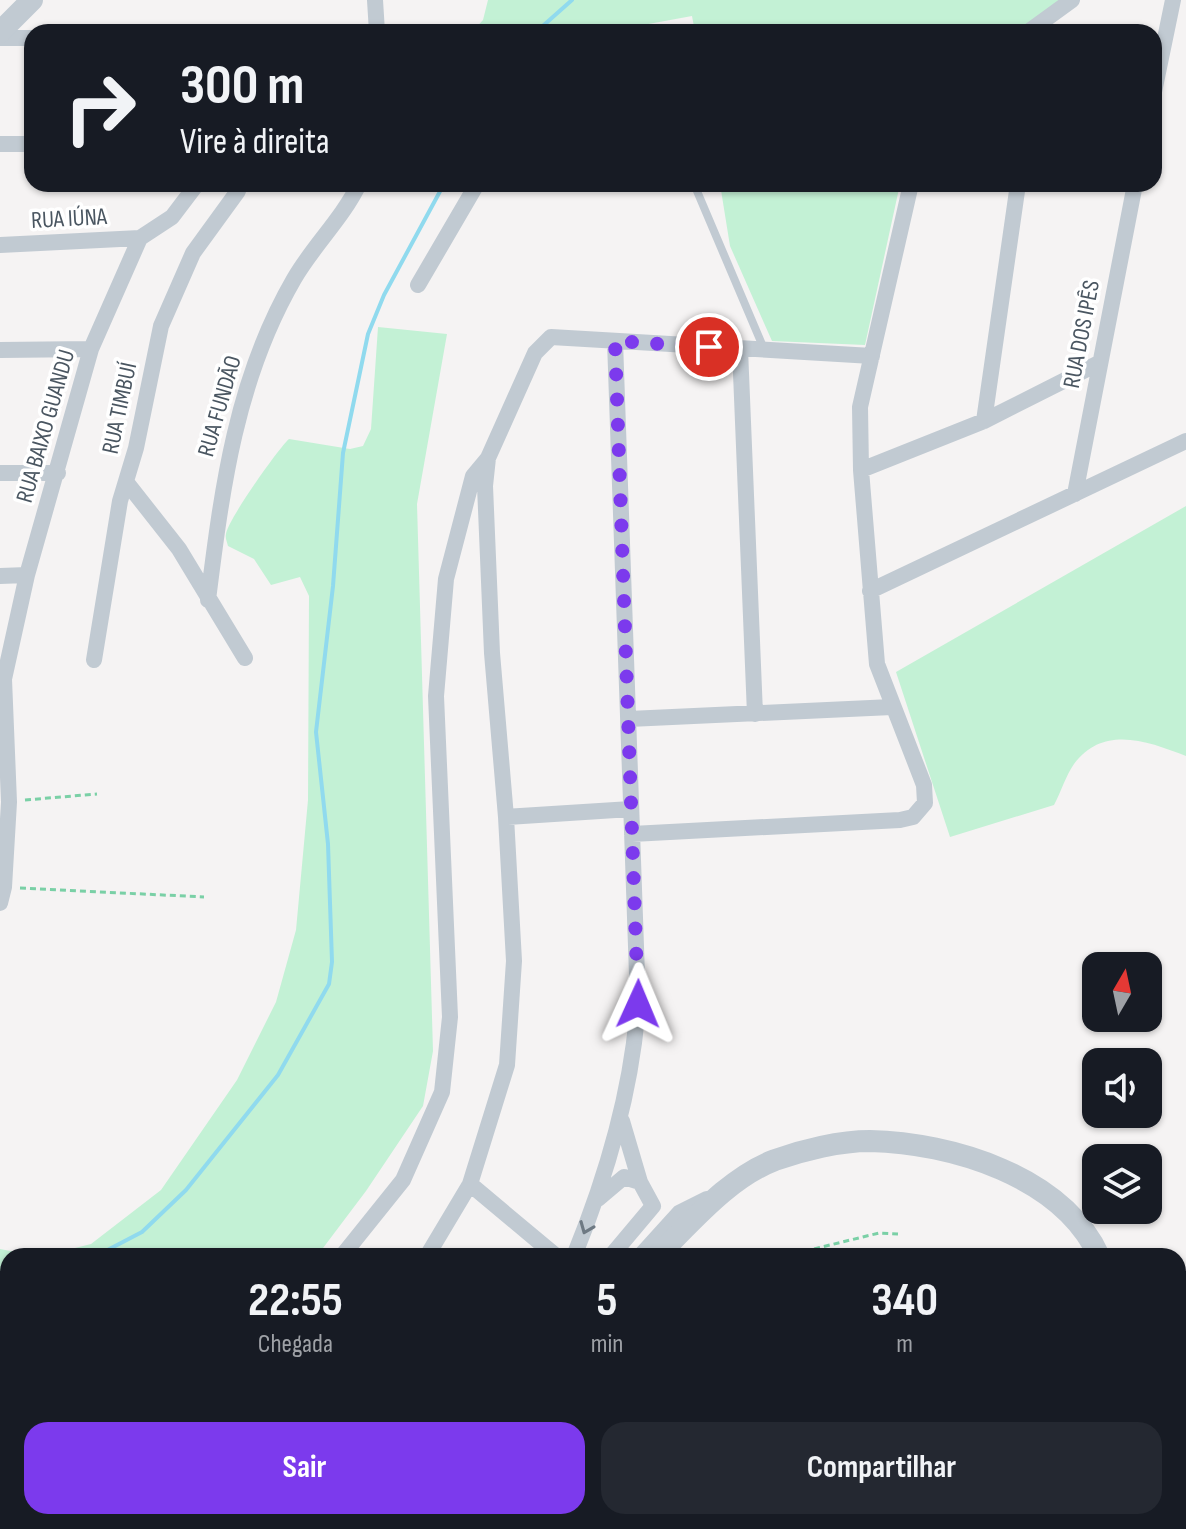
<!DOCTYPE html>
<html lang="pt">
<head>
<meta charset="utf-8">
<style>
	:root { --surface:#171b24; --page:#242831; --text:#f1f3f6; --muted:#9ea1a6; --accent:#7c3aed }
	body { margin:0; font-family:"Sofia Sans Condensed",sans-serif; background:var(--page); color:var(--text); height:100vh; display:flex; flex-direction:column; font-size:30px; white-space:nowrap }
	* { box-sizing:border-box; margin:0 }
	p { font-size:26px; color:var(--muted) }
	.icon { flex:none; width:44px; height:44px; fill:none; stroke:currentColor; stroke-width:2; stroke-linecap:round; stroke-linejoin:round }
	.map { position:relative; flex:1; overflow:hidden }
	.panel { position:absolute; left:0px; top:1248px; width:1186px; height:282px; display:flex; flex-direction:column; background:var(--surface); border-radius:24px 24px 0 0; box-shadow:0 2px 6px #0004 }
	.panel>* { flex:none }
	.guide { position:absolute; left:24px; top:24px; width:1138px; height:168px; border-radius:24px; box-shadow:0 2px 6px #0004; background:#171b24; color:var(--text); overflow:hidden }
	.needle { width:52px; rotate:9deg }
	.controls { position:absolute; left:1082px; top:952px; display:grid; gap:16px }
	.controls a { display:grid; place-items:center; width:80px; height:80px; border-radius:16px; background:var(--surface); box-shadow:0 2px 6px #0004; font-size:40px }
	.pin { position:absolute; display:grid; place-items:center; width:68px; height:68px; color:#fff; margin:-34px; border:4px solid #fff; border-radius:50%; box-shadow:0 2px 8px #0007 }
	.me { position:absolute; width:88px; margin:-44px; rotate:1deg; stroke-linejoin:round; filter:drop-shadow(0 0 6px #0008) }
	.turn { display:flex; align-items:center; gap:28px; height:168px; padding:0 24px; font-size:36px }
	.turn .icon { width:104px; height:104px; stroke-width:2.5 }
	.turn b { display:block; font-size:56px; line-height:68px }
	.eta { display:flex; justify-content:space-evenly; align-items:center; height:136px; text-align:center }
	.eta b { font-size:48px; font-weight:700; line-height:56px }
	.button { display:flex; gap:16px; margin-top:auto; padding:16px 24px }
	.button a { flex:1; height:92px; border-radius:24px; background:var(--accent); color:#fff; font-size:32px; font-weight:700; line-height:92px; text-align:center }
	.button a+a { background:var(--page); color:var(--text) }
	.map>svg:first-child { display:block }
	.green { fill:#c3f1d5 }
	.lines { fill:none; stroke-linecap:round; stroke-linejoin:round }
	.stream { stroke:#90daee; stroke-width:4 }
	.path { stroke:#7ad0a6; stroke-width:3; stroke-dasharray:6 4; stroke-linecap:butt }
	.service { stroke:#c1cad2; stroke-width:8 }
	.minor { stroke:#c1cad2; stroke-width:16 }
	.tertiary { stroke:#c1cad2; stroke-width:22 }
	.oneway { stroke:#6e7983 }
	.route { stroke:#7c3aed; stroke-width:14; stroke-dasharray:0 25.2 }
	.labels { text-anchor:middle; stroke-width:7; stroke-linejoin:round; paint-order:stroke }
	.street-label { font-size:24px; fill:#4a5661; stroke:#fff }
</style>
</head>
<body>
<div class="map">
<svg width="1186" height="1529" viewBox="0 0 1186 1529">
	<rect width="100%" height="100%" fill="#f5f3f3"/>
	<path class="green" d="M488 0H1060L1018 32H695L692 16 605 32H472L483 20Z
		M720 184H900L865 345 772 341 730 246Z
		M378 327 447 334 417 504 433 1051 423 1106 366 1191 317 1256H8V1418L0 1420V1249L26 1254 55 1253 91 1244 161 1190 237 1080 276 1002 296 930 308 800 309 596 300 577 271 585 254 559 228 546C227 542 225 538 226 534 227 521 278 449 289 439L350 449 363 446 371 429Z
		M1186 506V756C1149 742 1104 724 1074 764 1066 775 1061 792 1054 805L950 837 896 672Z
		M1178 1431 1186 1443V1529H699L700 1522H1178Z"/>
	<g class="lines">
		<path class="stream" d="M536 32 572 0
			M890 1252V1256
			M96 1256 142 1232 186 1190 278 1075 329 984 332 962 328 844 316 732 333 586 343 453 368 334 384 295 444 184
			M0 1284 8 1283
			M960 1522 963 1529"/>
		<path class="path" d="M25 800 97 794
			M20 888 204 897
			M785 1256 879 1233 898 1234"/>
		<path class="service" d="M694 184 764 349
			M678 1529 679 1522"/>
		<path class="minor" d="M375 0 377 32
			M1028 32 1072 0
			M0 38H32
			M1154 92 1173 0
			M0 144H32
			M0 245 140 238
			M418 285 477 184
			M740 349 755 714
			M0 350 91 349
			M984 421 1018 184
			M861 470 984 421 1099 363
			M0 473H58
			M127 483 179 549 245 658
			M1075 494 1135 184
			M0 576 27 575
			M870 591 1186 441
			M208 600C222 488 236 379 294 279 313 246 342 219 359 184
			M94 660 120 501 136 448 161 326 193 253 238 191V184
			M629 719 892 707
			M506 817 631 809
			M632 834 900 820 913 817 925 803 924 785 877 664 861 470 860 407 911 184
			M0 903 4 887 9 802 4 679 27 575 91 349 140 238 172 217 197 184
			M470 1184 556 1256
			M598 1199 624 1177 640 1182
			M342 1256 403 1180 442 1092 450 1017 436 696 446 579 473 476 488 458
			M427 1256 470 1184 507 1065 514 961 506 817 492 653 485 486 488 458 535 353 551 337 872 356
			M574 1256C607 1175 632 1091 638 1004L615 341
			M611 1256 653 1206 640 1182 622 1121
			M640 1256 679 1213 707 1199
			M0 1441 8 1439
			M0 1509 8 1506
			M241 1522 245 1529
			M373 1522H390
			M300 1529 310 1522
			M332 1529 347 1522"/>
		<path class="tertiary" d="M0 32 32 0
			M657 1256C692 1222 728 1178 775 1160 803 1150 840 1141 870 1141 952 1143 1062 1176 1099 1256
			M1178 1393 1186 1402
			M409 1529 414 1522"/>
	</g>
	<defs><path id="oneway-chevron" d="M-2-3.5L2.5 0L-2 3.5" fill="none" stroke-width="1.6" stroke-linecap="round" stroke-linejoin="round" transform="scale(2)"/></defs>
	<use class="oneway" href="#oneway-chevron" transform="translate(586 1228) rotate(112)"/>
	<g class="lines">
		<path class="route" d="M638 1004 615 341 709 347"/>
	</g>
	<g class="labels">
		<g class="street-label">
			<text transform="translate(69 218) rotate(-3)" y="8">RUA IÚNA</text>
			<text transform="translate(1081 334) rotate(-79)" y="8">RUA DOS IPÊS</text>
			<text transform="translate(219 406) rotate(-74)" y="8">RUA FUNDÃO</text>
			<text transform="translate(119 408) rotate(-78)" y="8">RUA TIMBUÍ</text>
			<text transform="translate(45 426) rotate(-74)" y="8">RUA BAIXO GUANDU</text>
		</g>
	</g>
</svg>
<div class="controls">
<a><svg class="needle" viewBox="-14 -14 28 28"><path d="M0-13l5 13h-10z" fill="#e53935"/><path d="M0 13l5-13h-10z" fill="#9ea1a6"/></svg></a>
<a><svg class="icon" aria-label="sound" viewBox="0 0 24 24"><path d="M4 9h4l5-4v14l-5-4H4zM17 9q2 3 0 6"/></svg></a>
<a><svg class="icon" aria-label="layers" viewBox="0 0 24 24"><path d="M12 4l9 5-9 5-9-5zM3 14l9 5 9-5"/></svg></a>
</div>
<div class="pin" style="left:709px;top:347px;background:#d93025"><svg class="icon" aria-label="arrive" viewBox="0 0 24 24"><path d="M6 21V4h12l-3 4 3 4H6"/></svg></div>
<svg class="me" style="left:638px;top:1004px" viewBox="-20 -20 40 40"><path d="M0-17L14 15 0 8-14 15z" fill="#7c3aed" stroke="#fff" stroke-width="4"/></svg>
<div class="guide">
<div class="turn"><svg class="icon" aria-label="right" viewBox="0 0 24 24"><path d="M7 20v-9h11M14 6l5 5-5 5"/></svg><div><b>300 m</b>Vire à direita</div></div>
</div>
<section class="panel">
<div class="eta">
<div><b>22:55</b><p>Chegada</p></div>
<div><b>5</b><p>min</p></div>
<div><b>340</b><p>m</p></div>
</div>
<div class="button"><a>Sair</a><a>Compartilhar</a></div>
</section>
</div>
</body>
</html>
